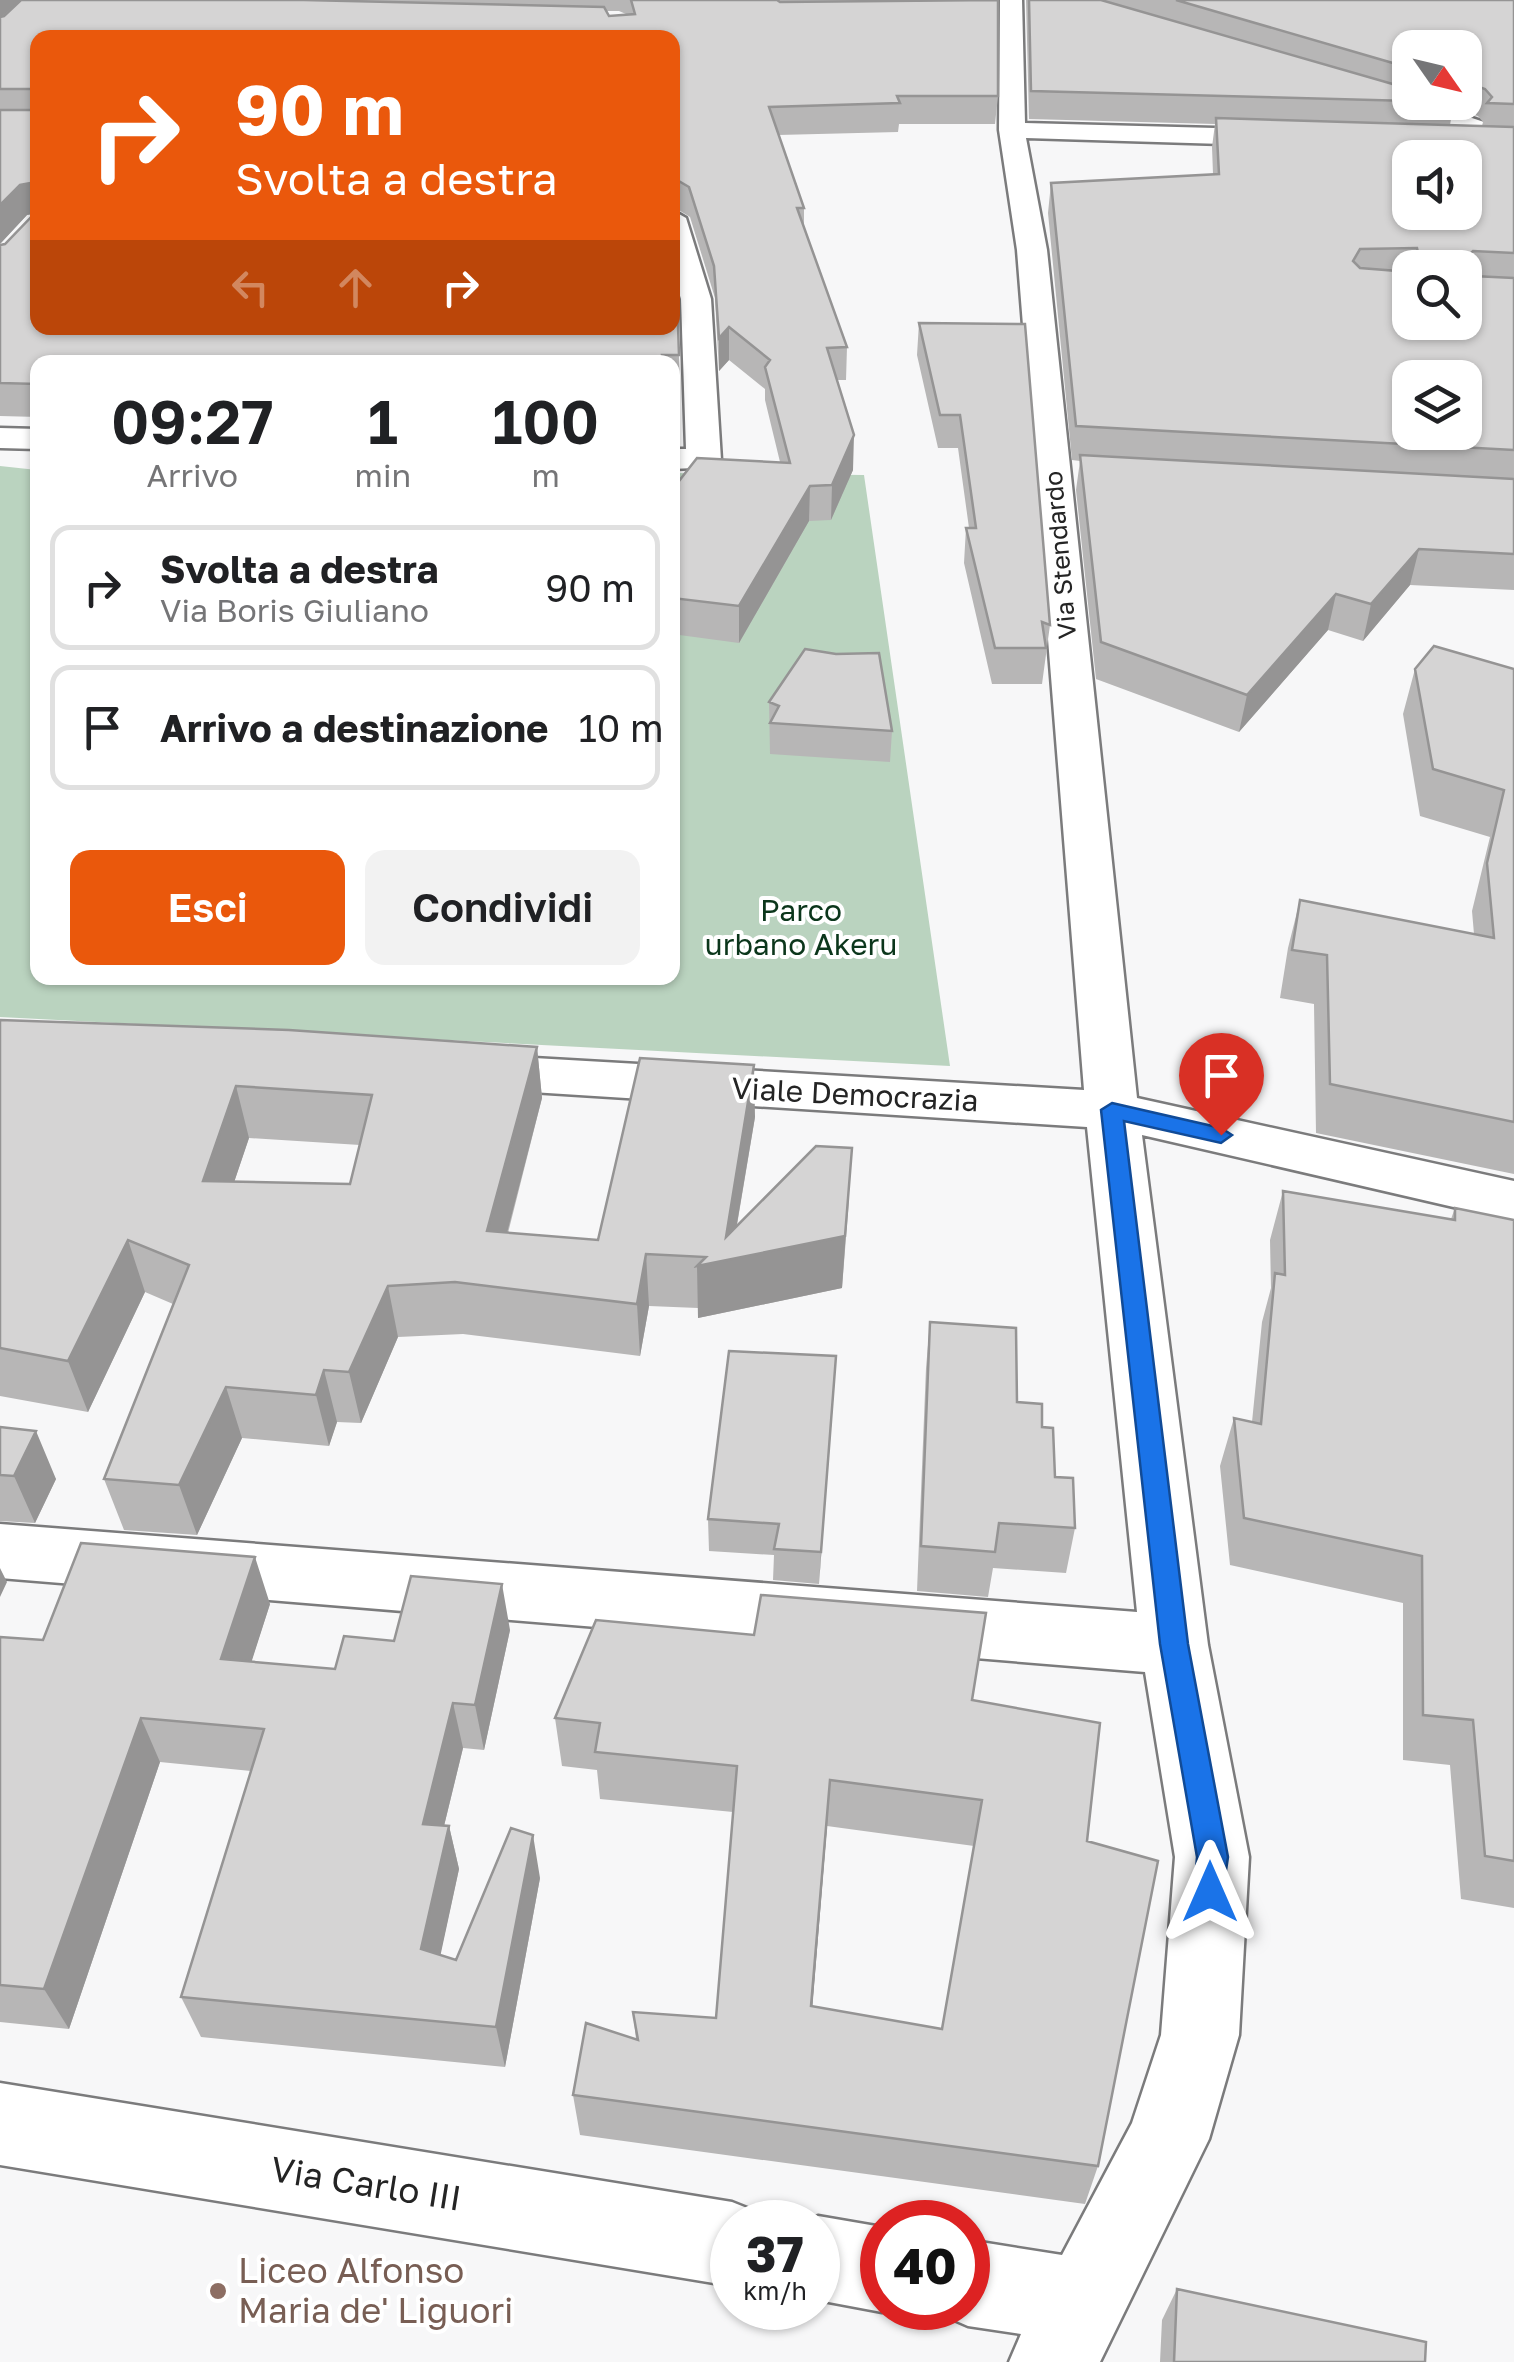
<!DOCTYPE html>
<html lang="it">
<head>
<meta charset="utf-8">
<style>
	:root { --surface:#fff; --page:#f2f2f2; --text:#202124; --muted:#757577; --line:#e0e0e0; --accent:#ea580c }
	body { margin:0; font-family:"Golos Text",sans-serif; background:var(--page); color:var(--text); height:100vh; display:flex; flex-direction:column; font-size:38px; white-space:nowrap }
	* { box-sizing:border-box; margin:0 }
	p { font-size:32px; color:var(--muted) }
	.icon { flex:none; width:55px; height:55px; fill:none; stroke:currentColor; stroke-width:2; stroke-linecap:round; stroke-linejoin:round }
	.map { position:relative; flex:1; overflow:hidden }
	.drawer { position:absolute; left:30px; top:355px; width:650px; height:630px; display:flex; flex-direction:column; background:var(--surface); border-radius:20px; box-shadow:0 2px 8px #0004 }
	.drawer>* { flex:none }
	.guide { position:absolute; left:30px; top:30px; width:650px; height:305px; border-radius:20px; box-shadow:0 2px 8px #0004; background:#ea580c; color:#fff; overflow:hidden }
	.needle { width:65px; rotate:124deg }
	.fabs { position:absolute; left:1392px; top:30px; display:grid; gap:20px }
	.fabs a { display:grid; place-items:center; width:90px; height:90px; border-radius:20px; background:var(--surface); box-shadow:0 2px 8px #0004; font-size:50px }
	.speed { position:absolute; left:710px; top:2200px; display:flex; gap:20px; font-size:50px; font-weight:700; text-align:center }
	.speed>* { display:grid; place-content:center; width:130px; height:130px; border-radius:50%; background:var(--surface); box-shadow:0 2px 8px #0004; line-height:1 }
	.speed small { font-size:25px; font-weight:400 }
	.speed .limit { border:15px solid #d22; background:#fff; color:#111 }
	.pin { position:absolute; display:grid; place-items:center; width:85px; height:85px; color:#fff; margin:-102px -42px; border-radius:50% 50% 50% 0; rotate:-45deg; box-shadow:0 0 10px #0007 }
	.pin .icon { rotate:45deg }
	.me { position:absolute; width:110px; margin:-55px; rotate:0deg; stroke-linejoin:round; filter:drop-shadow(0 0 8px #0008) }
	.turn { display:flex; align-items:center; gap:35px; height:210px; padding:0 40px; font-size:45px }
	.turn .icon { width:130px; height:130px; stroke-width:2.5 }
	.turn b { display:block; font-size:70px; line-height:85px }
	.lanes { display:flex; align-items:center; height:95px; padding:0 40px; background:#0003; justify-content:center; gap:50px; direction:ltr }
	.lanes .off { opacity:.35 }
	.eta { display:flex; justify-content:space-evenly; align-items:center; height:170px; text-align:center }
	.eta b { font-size:60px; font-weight:600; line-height:70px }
	.action { display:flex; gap:20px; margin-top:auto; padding:20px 40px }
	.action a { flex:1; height:115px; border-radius:20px; background:var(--accent); color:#fff; font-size:40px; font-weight:600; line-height:115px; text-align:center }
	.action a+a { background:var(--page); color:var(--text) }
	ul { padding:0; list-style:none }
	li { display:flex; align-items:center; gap:30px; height:125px; margin:0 20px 15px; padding:0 20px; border:5px solid var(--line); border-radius:20px }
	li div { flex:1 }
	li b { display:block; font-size:38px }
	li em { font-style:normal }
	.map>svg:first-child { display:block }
	.green { fill:#bad3bf }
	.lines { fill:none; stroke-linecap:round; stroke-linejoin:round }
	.minor-casing { stroke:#7b7b7c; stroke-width:5 }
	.minor { fill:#fff; fill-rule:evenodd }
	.wall { fill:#b7b6b6; fill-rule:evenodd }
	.shaded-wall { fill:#959494 }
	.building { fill:#d5d4d4; stroke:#959494; stroke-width:2.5; fill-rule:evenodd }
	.route { fill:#1a73e8; stroke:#114b97; stroke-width:2.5 }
	.education-dot { fill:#8d6e63; stroke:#fff; stroke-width:4 }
	.labels { text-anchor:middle; stroke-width:8; stroke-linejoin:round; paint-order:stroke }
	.far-street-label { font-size:25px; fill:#242424; stroke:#fff }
	.park-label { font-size:30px; fill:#0b361b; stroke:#fff }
	.street-label { font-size:30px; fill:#242424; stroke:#fff }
	.near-street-label { font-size:35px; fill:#242424; stroke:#fff }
	.near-education-label { font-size:35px; fill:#785e54; stroke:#fff; text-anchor:start }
</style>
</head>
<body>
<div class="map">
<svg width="1514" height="2362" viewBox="0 0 1514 2362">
	<rect width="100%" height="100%" fill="#f7f7f8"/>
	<path class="green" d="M0 466 37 470 38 978H672L673 473 864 475 950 1066 0 1017Z"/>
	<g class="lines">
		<g class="minor-casing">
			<path id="minor" d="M1000 0H1022L1025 123 1286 130 1299 138 1286 146 1026 138 1047 250 1137 1098 1514 1181V1221L1142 1135 1208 1645 1249 1857 1239 2035 1209 2139 1100 2362H1009L1021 2334 968 2326 938 2313 935 2308H968V2240L1062 2255 1132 2123 1161 2035 1175 1857 1145 1672 0 1578V1524L1137 1612 1087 1127 467 1088 449 1083 441 1071 449 1059 467 1054 1084 1090 1017 250 999 130Z
				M1379 89 1410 98V102H1424L1514 132V148L1370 101 1367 96 1370 91Z
				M672 210 686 218 711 299 721 460 716 467 672 469V449H686L681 299 672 270Z
				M0 428 38 429V449L0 448Z
				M0 2083 732 2202 762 2214 765 2222H732V2286L0 2165Z
				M818 2216 882 2227V2308H892L882 2312 818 2300V2222H801Z"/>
		</g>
		<use href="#minor" class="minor"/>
	</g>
	<path class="wall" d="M0 0H21L1 17 4 16 21 0H998V96L995 124H899L898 132 778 135 804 208V228L847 347 846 380H837L853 470 831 520 809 521 739 643 672 634V490L780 462 765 400V389L729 360 719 371 715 298 690 217 674 207 38 328H247L245 332 258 331 676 268 680 388H672V362H38V417L0 416V245L5 244 33 214 27 215 0 244ZM606 11H619L626 14 609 16Z
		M1026 0H1514V590L1410 585 1363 641 1328 630 1239 732 1096 679 1076 490 1080 461 1072 460 1048 213 1051 183 1213 174 1212 147 1215 124 1029 119ZM1410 48H1465V102H1410ZM1453 108 1478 116 1483 122 1482 126 1450 125ZM1410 268H1465L1410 322Z
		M919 323 1025 324 1050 625 1042 684H992L964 563 966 528H969L958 448H938L917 355Z
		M1415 669H1514V1174L1316 1133 1314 1004 1280 998 1288 948 1300 900 1474 934 1472 911 1490 837 1420 816 1403 714Z
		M769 702 892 731 890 762 770 754Z
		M0 1020 537 1047 542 1098 508 1233 598 1240 755 1117 737 1225 849 1200 842 1288 698 1318V1308L649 1306 640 1356 463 1334 398 1337 361 1423 337 1422 329 1446 242 1438 197 1535 124 1530 104 1479 173 1304 145 1292 88 1412 0 1396ZM249 1138 360 1145 350 1184 234 1182Z
		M1283 1191 1451 1219 1455 1208 1514 1220V1908L1461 1899 1450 1765 1403 1760V1603L1230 1565 1220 1466 1234 1418 1252 1422 1262 1322 1271 1288 1270 1240Z
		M930 1322 1042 1427 1055 1477 1075 1528 1066 1573 993 1568 988 1597 917 1591 926 1368Z
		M836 1356 819 1584 773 1580 774 1555 709 1551 708 1519Z
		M0 1427 56 1479 35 1523 0 1521Z
		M270 1604 251 1662 335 1669 394 1641 510 1630 484 1750 463 1748 444 1826H449L459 1869 440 1955 456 1960 540 1878 505 2067 201 2037 181 1997 251 1771 160 1762 69 2029 0 2022V1637L43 1640Z
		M972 1700 1087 1841 1098 2166 1085 2204 580 2135 573 2095 636 2039 633 2012 716 2018 733 1812 600 1799 597 1770 562 1766 555 1718ZM827 1826 974 1846 942 2029 812 2007Z
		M1177 2289 1425 2362H1160L1162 2320Z"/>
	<path class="shaded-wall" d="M0 0H21L0 18Z
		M30 183 37 213 27 215 0 244V205L20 185Z
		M729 327V360L719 371V338Z
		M223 328H247L228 362 220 332Z
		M854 435 853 470 831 520 832 485Z
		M810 486 809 521 739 643V606Z
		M1419 549 1410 585 1363 641 1371 604Z
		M1336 594 1328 630 1239 732 1247 695Z
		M537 1047 542 1098 494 1283 487 1231Z
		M754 1065 755 1117 731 1259 852 1148 842 1288 698 1318 697 1266 726 1237Z
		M236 1086 249 1138 217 1233 203 1181Z
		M128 1240 145 1292 88 1412 68 1361Z
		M646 1254 649 1306 640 1356 637 1304Z
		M388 1286 398 1337 361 1423 349 1372Z
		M836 1356 834 1389 819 1584 821 1552Z
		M324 1370 337 1422 329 1446 316 1395Z
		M226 1387 242 1438 197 1535 179 1485Z
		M36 1431 56 1479 35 1523 14 1476Z
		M255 1557 270 1604 238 1704 221 1659Z
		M0 1568 7 1582 0 1597Z
		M502 1584 510 1630 484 1750 475 1705Z
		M453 1703 463 1748 434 1867 423 1824Z
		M141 1718 160 1762 69 2029 44 1989Z
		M830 1780 827 1826 809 2049 811 2006Z
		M449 1826 459 1869 433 1990 421 1949Z
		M533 1835 540 1878 505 2067 496 2027Z"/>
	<path class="building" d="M21 0H304L604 7 609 16 635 14 631 0H777L780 2 998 0V96H897L900 103 769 107 804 208H797L847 347 827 348 854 435 832 485 810 486 739 606 672 598V490L697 458 790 463 765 367 770 360 729 327 719 338 714 266 689 187 672 177V38H38V328H223L220 332 258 331 260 328H672V256L676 268 679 355H662L663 362H38V384L0 383V245L5 244 33 215 34 187 30 183 20 185 0 205V110H34V89H0V17L4 16Z
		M1029 0H1101L1410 89V101L1031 91Z
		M1176 0H1514V104L1487 103 1492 97 1485 89 1465 82V48H1410V68Z
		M1216 118 1514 127V253L1473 251 1469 255V272L1473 276 1514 278V450L1076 426 1051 183 1219 174ZM1410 158H1465V212H1410ZM1417 248 1421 268H1465V322H1410V272L1360 268 1353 261 1360 249ZM1410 378H1465V432H1410Z
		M919 323 1025 324 1050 625 1042 622 1046 648H995L966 528H976L960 415H940Z
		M1080 455 1514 479V554L1419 549 1371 604 1336 594 1247 695 1101 642Z
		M1434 646 1514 669V1122L1330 1084 1327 955 1292 950 1300 900 1494 938 1487 863 1504 790 1433 769 1415 669Z
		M805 649 836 654 879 653 892 731 770 723 779 706 769 702Z
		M0 1020 289 1030 537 1047 487 1231 598 1240 640 1058 754 1065 726 1237 816 1146 852 1148 845 1236 697 1266 706 1257 646 1254 637 1304 455 1282 388 1286 349 1372 324 1370 316 1395 226 1387 179 1485 104 1479 189 1265 128 1240 68 1361 0 1348ZM236 1086 372 1095 350 1184 203 1181Z
		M1283 1191 1455 1220V1208L1514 1220V1861L1485 1856 1473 1720 1423 1715 1422 1556 1244 1518 1234 1418 1261 1424 1275 1273 1285 1275Z
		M930 1322 1016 1328 1017 1402 1042 1404V1427L1053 1428 1055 1477 1073 1478 1075 1528 999 1523 995 1552 921 1546Z
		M729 1351 836 1356 821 1552 774 1549 779 1524 708 1519Z
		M0 1427 36 1431 14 1476 0 1475Z
		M81 1543 255 1557 221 1659 335 1669 344 1636 394 1641 411 1576 502 1584 475 1705 453 1703 423 1824 449 1826 421 1949 456 1960 511 1828 533 1835 496 2027 181 1997 264 1729 141 1718 44 1989 0 1985V1637L43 1640Z
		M761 1595 986 1613 972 1700 1100 1723 1087 1841 1158 1861 1098 2166 573 2095 586 2023 638 2040 633 2012 716 2018 737 1766 595 1752 600 1723 555 1718 596 1620 754 1635ZM830 1780 982 1800 942 2029 811 2006Z
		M1177 2289 1426 2342 1425 2362H1174Z"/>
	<path class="route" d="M1112 1103 1221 1128 1232 1135 1221 1143 1124 1121 1188 1644 1228 1857 1221 1903 1210 1907 1199 1903 1194 1892 1197 1857 1160 1644 1101 1110Z"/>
	<circle class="education-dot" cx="218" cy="2291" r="10"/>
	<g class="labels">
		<g class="far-street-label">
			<text transform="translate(1060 555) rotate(-95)" y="9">Via Stendardo</text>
		</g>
		<g class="park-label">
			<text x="801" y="921">Parco<tspan x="801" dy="34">urbano Akeru</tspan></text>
		</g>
		<g class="street-label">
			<text transform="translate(855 1095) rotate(3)" y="10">Viale Democrazia</text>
		</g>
		<g class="near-street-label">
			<text transform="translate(366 2184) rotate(9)" y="12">Via Carlo III</text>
		</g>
		<g class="near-education-label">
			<text x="238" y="2283">Liceo Alfonso<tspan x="238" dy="40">Maria de' Liguori</tspan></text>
		</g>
	</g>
</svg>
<div class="fabs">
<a><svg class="needle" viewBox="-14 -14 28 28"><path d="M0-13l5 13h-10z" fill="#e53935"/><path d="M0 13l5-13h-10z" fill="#757577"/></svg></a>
<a><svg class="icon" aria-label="sound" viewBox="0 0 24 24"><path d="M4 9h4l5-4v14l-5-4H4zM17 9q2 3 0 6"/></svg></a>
<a><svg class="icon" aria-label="search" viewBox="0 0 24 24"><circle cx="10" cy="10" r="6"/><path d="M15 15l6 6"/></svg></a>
<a><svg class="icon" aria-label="layers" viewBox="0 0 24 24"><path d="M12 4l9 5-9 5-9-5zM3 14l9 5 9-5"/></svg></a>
</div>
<div class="speed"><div>37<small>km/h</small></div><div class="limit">40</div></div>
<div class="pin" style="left:1221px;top:1135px;background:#d93025"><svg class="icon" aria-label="arrive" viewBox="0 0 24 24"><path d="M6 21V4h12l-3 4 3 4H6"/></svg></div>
<svg class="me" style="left:1210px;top:1892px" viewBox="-20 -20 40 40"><path d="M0-17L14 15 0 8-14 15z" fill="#1a73e8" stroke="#fff" stroke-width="4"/></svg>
<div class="guide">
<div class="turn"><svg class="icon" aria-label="right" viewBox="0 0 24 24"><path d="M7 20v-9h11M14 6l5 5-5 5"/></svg><div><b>90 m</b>Svolta a destra</div></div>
<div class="lanes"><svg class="icon off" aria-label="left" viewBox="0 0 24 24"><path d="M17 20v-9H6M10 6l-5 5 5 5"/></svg><svg class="icon off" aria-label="ahead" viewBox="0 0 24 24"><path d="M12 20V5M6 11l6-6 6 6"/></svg><svg class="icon" aria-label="right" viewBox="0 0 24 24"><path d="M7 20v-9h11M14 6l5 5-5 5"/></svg></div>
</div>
<section class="drawer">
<div class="eta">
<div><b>09:27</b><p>Arrivo</p></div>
<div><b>1</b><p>min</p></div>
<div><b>100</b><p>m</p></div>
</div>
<ul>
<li><svg class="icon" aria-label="right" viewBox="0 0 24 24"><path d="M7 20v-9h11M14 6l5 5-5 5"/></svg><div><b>Svolta a destra</b><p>Via Boris Giuliano</p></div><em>90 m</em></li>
<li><svg class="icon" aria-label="arrive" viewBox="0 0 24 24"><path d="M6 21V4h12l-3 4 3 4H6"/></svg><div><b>Arrivo a destinazione</b></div><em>10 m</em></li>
</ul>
<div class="action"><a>Esci</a><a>Condividi</a></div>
</section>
</div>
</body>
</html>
